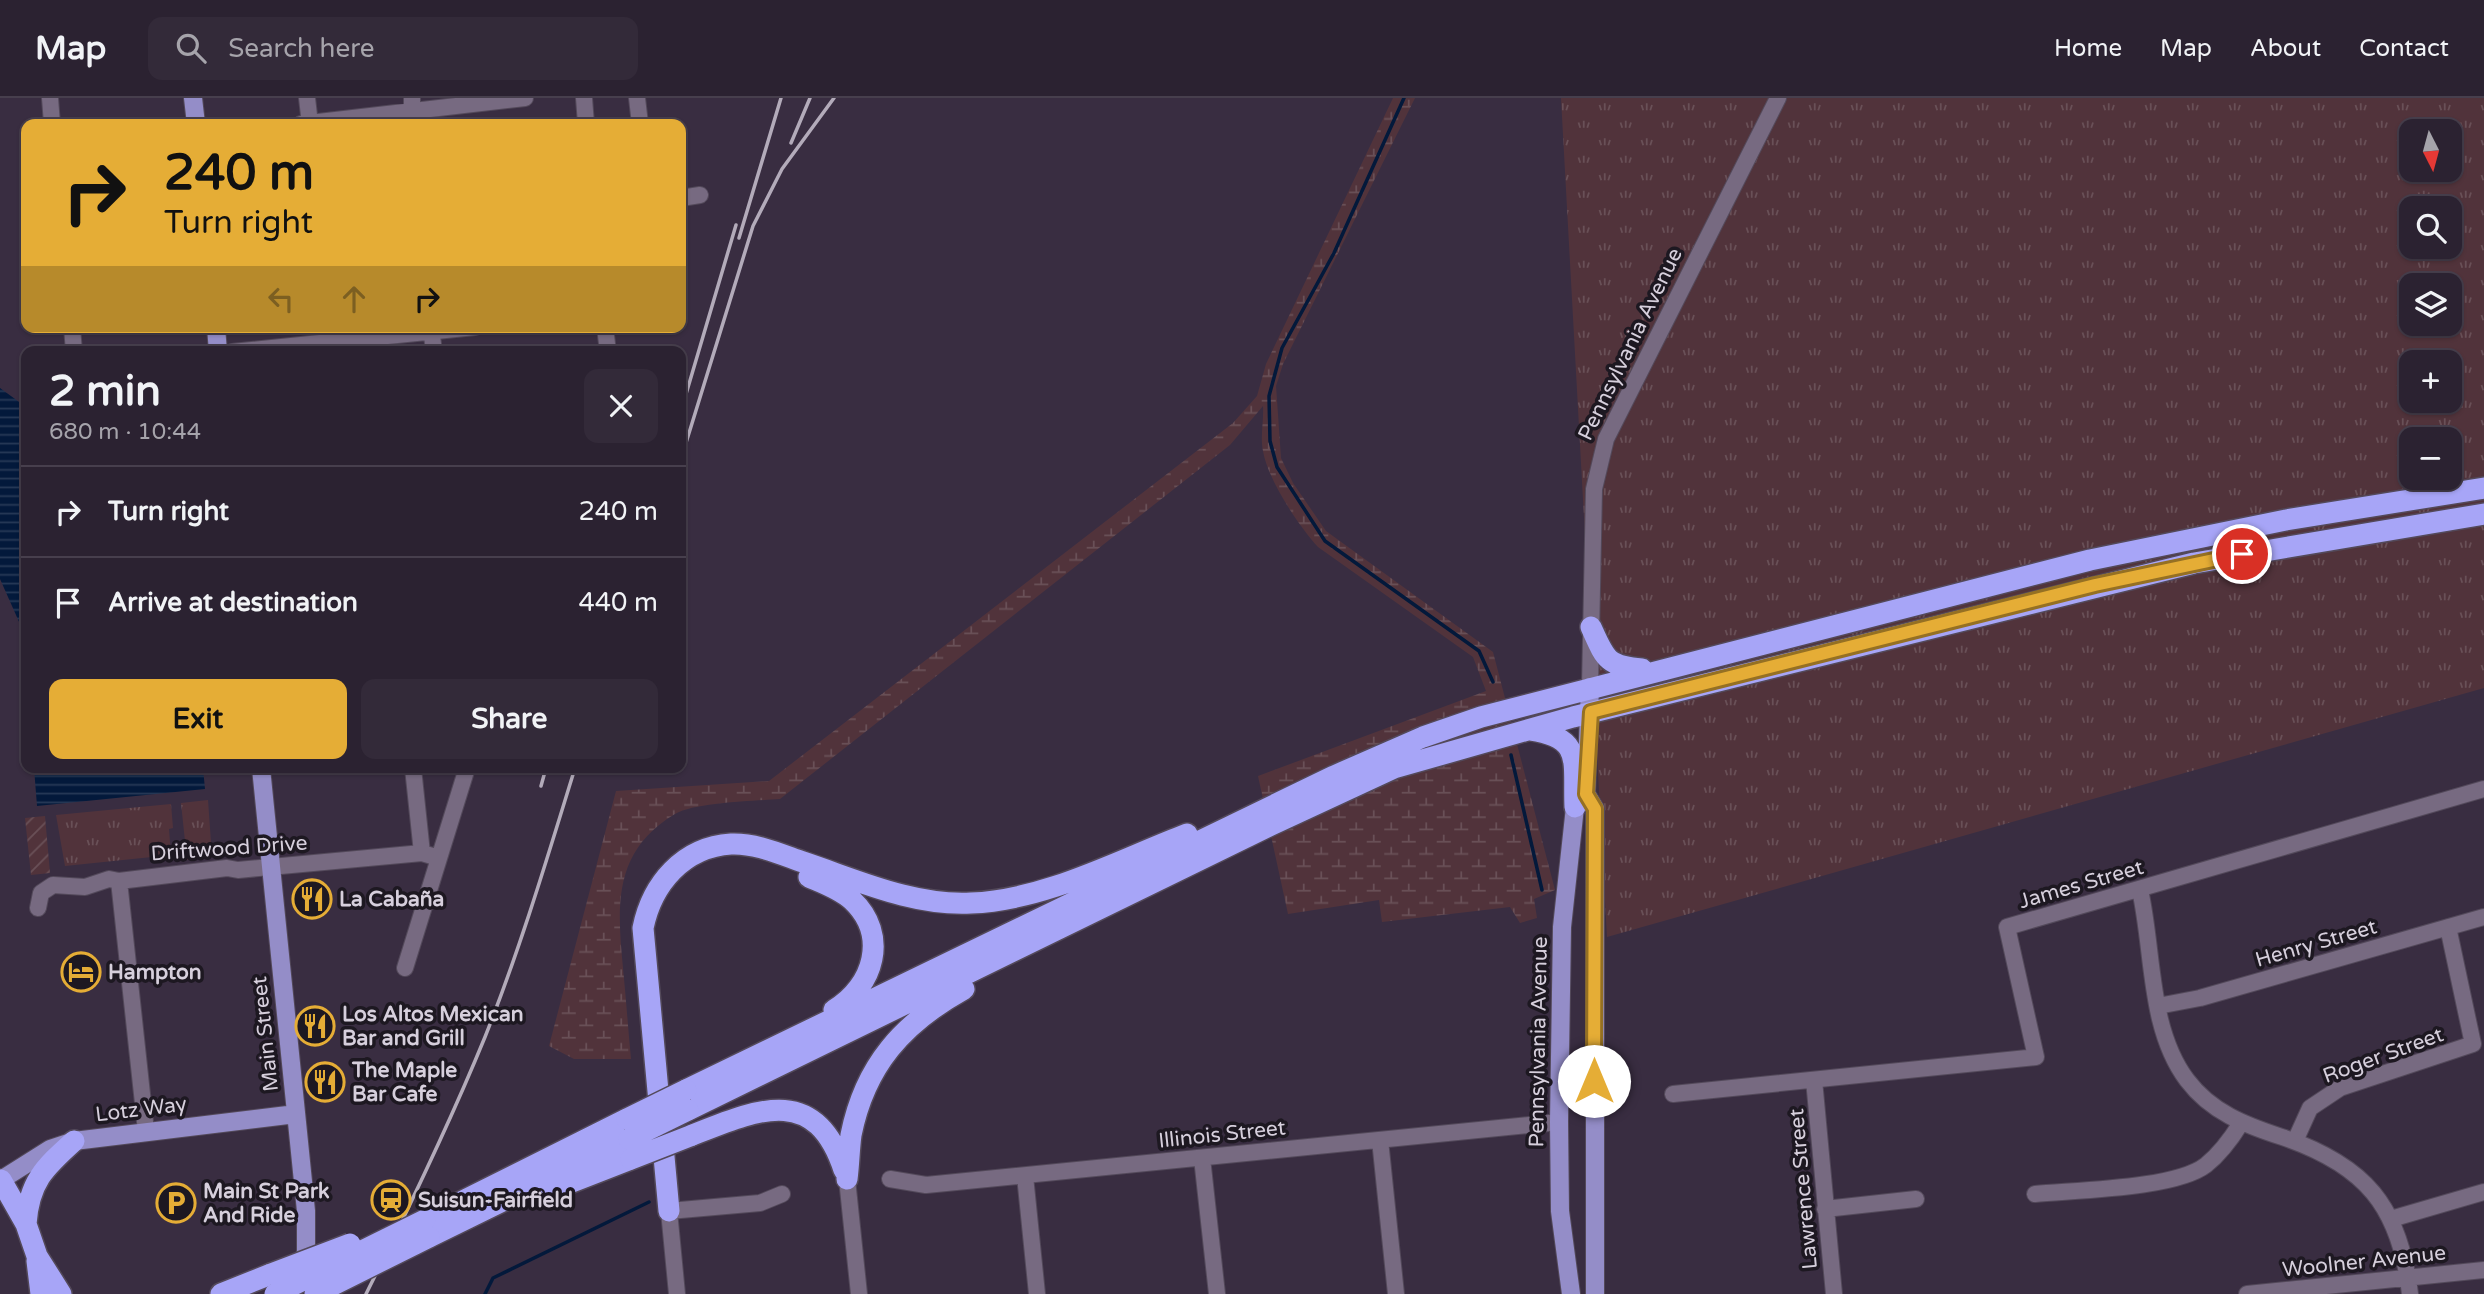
<!DOCTYPE html>
<html lang="en">
<head>
<meta charset="utf-8">
<style>
	:root { --surface:#2b2231; --page:#332a39; --text:#f1f3f6; --muted:#a6a4ab; --line:#473f4d; --accent:#e5ad36 }
	body { margin:0; font-family:"Varela Round",sans-serif; background:var(--page); color:var(--text); height:100vh; display:flex; flex-direction:column; font-size:26px; white-space:nowrap }
	* { box-sizing:border-box; margin:0 }
	p { font-size:23px; color:var(--muted) }
	.icon { flex:none; width:38px; height:38px; fill:none; stroke:currentColor; stroke-width:2; stroke-linecap:round; stroke-linejoin:round }
	.map { position:relative; flex:1; overflow:hidden }
	.side { position:absolute; left:21px; top:248px; width:665px; height:427px; display:flex; flex-direction:column; background:var(--surface); border-radius:14px; box-shadow:0 2px 5px #0004,0 0 0 2px var(--line) }
	.side>* { flex:none }
	.guide { position:absolute; left:21px; top:21px; width:665px; height:214px; border-radius:14px; box-shadow:0 2px 5px #0004,0 0 0 2px var(--line); background:#e5ad36; color:#111; overflow:hidden }
	.needle { width:46px; rotate:174deg }
	.tools { position:absolute; left:2399px; top:21px; display:grid; gap:14px }
	.tools a { display:grid; place-items:center; width:63px; height:63px; border-radius:14px; background:var(--surface); box-shadow:0 2px 5px #0004,0 0 0 2px var(--line); font-size:35px }
	.pin { position:absolute; display:grid; place-items:center; width:60px; height:60px; color:#fff; margin:-30px; border:4px solid #fff; border-radius:50%; box-shadow:0 2px 7px #0007 }
	.me { position:absolute; width:77px; margin:-38px; rotate:0deg; stroke-linejoin:round; filter:drop-shadow(0 0 5px #0008) }
	.turn { display:flex; align-items:center; gap:24px; height:147px; padding:0 28px; font-size:32px }
	.turn .icon { width:91px; height:91px; stroke-width:2.5 }
	.turn b { display:block; font-size:49px; line-height:60px }
	.lanes { display:flex; align-items:center; height:66px; padding:0 28px; background:#0003; justify-content:center; gap:35px; direction:ltr }
	.lanes .off { opacity:.35 }
	.round { display:grid; place-items:center; flex:none; width:74px; height:74px; border-radius:14px; background:var(--page) }
	.overview { display:flex; align-items:center; justify-content:space-between; height:119px; padding:0 28px }
	h1 { font-size:42px; font-weight:700; line-height:52px }
	.button { display:flex; gap:14px; margin-top:auto; padding:14px 28px }
	.button a { flex:1; height:80px; border-radius:14px; background:var(--accent); color:#111; font-size:28px; font-weight:700; line-height:80px; text-align:center }
	.button a+a { background:var(--page); color:var(--text) }
	ul { padding:0; list-style:none }
	li { display:flex; align-items:center; gap:21px; height:91px; padding:0 28px; border-top:2px solid var(--line) }
	li div { flex:1 }
	li b { display:block; font-size:26px }
	li em { font-style:normal }
	header { display:flex; align-items:center; gap:42px; box-sizing:border-box; height:98px; padding:0 35px; background:var(--surface); border-bottom:2px solid var(--line) }
	header strong { font-size:33px }
	nav { display:flex; gap:38px; margin-inline-start:auto; font-size:24px }
	.search { width:490px; height:63px; background:var(--page); display:flex; align-items:center; gap:18px; box-sizing:border-box; padding:0 24px; border-radius:14px; color:var(--muted); font-size:26px }
	.map>svg:first-child { display:block }
	.grass { fill:url(#grass-tufts); fill-rule:evenodd }
	.wetland { fill:url(#wetland-marsh) }
	.garden { fill:url(#garden-furrows) }
	.water { fill:url(#water-rules) }
	.lines { fill:none; stroke-linecap:round; stroke-linejoin:round }
	.stream { stroke:#03193b; stroke-width:3.5 }
	.minor-casing { stroke:#53495a; stroke-width:18 }
	.major-casing { stroke:#53495a; stroke-width:20 }
	.highway-casing { stroke:#53495a; stroke-width:24 }
	.minor { stroke:#776a81; stroke-width:16 }
	.major { stroke:#948dc8; stroke-width:18 }
	.highway { stroke:#a7a5f7; stroke-width:21 }
	.rail { stroke:#b3abba; stroke-width:3.5 }
	.highway-bridge-casing { stroke:#53495a; stroke-width:24; stroke-linecap:butt }
	.highway-bridge { stroke:#a7a5f7; stroke-width:21 }
	.route-casing { stroke:#957023; stroke-width:18 }
	.route { stroke:#e5ad36; stroke-width:12 }
	.labels { text-anchor:middle; stroke-width:7; stroke-linejoin:round; paint-order:stroke }
	.street-label { font-size:21px; fill:#d6cfdc; stroke:#1d1821 }
	.poi-label { font-size:21px; font-weight:bold; fill:#d6cfdc; stroke:#1d1821; text-anchor:start }
</style>
</head>
<body>
<header>
<strong>Map</strong>
<div class="search"><svg class="icon" aria-label="search" viewBox="0 0 24 24"><circle cx="10" cy="10" r="6"/><path d="M15 15l6 6"/></svg>Search here</div>
<nav><a>Home</a><a>Map</a><a>About</a><a>Contact</a></nav>
</header>
<div class="map">
<svg width="2484" height="1196" viewBox="0 0 2484 1196">
	<defs>
		<pattern id="grass-tufts" width="24" height="20" patternUnits="userSpaceOnUse" patternTransform="scale(1.75)"><rect width="24" height="20" fill="#51333b"/><path d="M3 7l-1-3M5 7V3M7 7l1-3M15 17l-1-3M17 17v-4M19 17l1-3" fill="none" stroke="#695057"/></pattern>
		<pattern id="wetland-marsh" width="20" height="14" patternUnits="userSpaceOnUse" patternTransform="scale(1.75)"><rect width="20" height="14" fill="#51333b"/><path d="M1 5h8M5 5V1M11 12h8M15 12V8" fill="none" stroke="#695057"/></pattern>
		<pattern id="garden-furrows" width="10" height="10" patternUnits="userSpaceOnUse" patternTransform="scale(1.75)"><rect width="10" height="10" fill="#51333b"/><path d="M-1 1l2-2M0 10L10 0M9 11l2-2" fill="none" stroke="#695057"/></pattern>
		<pattern id="water-rules" width="6" height="5" patternUnits="userSpaceOnUse" patternTransform="scale(1.75)"><rect width="6" height="5" fill="#03193b"/><path d="M0 2.5h6" fill="none" stroke="#273957"/></pattern>
	</defs>
	<rect width="100%" height="100%" fill="#392d41"/>
	<path class="grass" d="M1561 0H2484V590L1607 839ZM2412 33H2450V72H2412ZM2412 110H2450V149H2412ZM2412 187H2450V226H2412ZM2412 264H2450V303H2412ZM2412 341H2450V380H2412Z
		M208 702 212 759 187 762 181 705Z
		M171 706 173 730 169 731 171 757 65 768 56 717Z"/>
	<path class="wetland" d="M1393 0H1415L1283 266 1276 288 1281 360 1293 385 1326 433 1493 554 1555 792 1534 801 1537 820 1520 825 1510 809 1382 824 1379 802 1288 816 1258 678 1486 593 1473 559 1318 449C1298 427 1268 382 1263 353 1260 339 1264 322 1263 308L1230 347 780 701C755 703 696 704 675 716 613 753 617 807 623 870 626 900 628 930 631 961H574L549 948 616 693 769 683 1233 325 1257 298 1266 266Z"/>
	<path class="garden" d="M45 718 50 775 31 777 25 720Z"/>
	<path class="water" d="M0 290 26 309V592L20 526 0 481Z
		M34 670H203L205 691 37 708Z"/>
	<g class="lines">
		<path class="stream" d="M1404 0 1334 155 1282 250 1269 298 1270 343 1277 369 1325 443 1479 553 1493 584
			M1511 657 1542 792
			M485 1196 493 1180 649 1104"/>
		<g class="minor-casing">
			<path id="minor" d="M50 0 52 26
				M307 0 310 26
				M584 0 586 26
				M637 0 640 26
				M301 26 525 0
				M412 26V0
				M681 100 700 97
				M72 229 74 254
				M331 229 333 254
				M431 229 434 254
				M605 229 608 254
				M232 254 475 229
				M1590 589 1594 391 1606 341 1778 0
				M413 670 422 755
				M119 783 146 1033
				M2140 792C2154 854 2148 930 2187 982 2211 1014 2245 1027 2282 1039 2365 1067 2400 1108 2410 1196
				M38 810 41 795 53 787 85 789 109 781 119 783 227 770 238 772 422 755 439 760
				M405 870 467 670
				M2158 908 2200 900 2484 819
				M1814 982 1834 1196
				M1673 996 2036 959 2007 829 2484 691
				M1380 1042 1396 1196
				M2295 1043 2310 1010 2340 990 2473 946 2448 829
				M1202 1060 1217 1196
				M1025 1078 1037 1196
				M847 1081 859 1196
				M890 1081 926 1087 1559 1024
				M2035 1096C2076 1092 2175 1091 2206 1067 2221 1055 2231 1041 2241 1025
				M1825 1111 1916 1101
				M2391 1121 2484 1094
				M677 1196 669 1113 760 1105 782 1096
				M2247 1196 2484 1172"/>
		</g>
		<g class="major-casing">
			<path id="major" d="M193 0 196 26
				M216 229 218 254
				M1590 589 1586 696 1595 711V1196
				M261 670 306 1113V1153L302 1175
				M1 1082 50 1051 74 1043 296 1016
				M1571 1196 1560 1113 1559 1024 1562 829 1575 709 1584 699"/>
		</g>
		<g class="highway-casing">
			<path id="highway" d="M1591 529C1605 560 1606 568 1642 571
				M1531 632C1584 640 1573 664 1575 709
				M809 779C823 785 840 791 852 802 889 837 874 888 834 912
				M686 992 1334 678 1423 639 1481 619 2090 462 2286 422 2484 390
				M688 1012 1271 727 1394 670 1573 619 2194 465 2484 416
				M690 1038C756 1012 815 984 844 1072
				M847 1081C849 1066 849 1052 851 1037 865 967 903 925 964 891
				M1 1082 26 1126 37 1158 61 1196
				M554 1091 631 1061
				M669 1113 643 830C652 786 683 749 731 746 756 745 780 756 803 764 857 782 913 808 971 805 1046 802 1119 762 1187 736
				M425 1122 627 1021
				M26 1126C29 1084 44 1070 74 1043
				M429 1139 629 1041
				M37 1163 41 1196
				M221 1196 271 1176"/>
		</g>
		<use href="#minor" class="minor"/>
		<use href="#major" class="major"/>
		<use href="#highway" class="highway"/>
		<path class="rail" d="M791 45 810 0
			M739 140 781 0
			M681 313 736 127
			M681 361 753 128 782 71 834 0
			M541 688 546 670
			M366 1196C408 1112 449 1027 485 939 520 851 547 761 575 670"/>
		<g class="highway-bridge-casing">
			<path id="highway-bridge" d="M627 1021 686 992
				M629 1041 688 1012
				M631 1061 690 1038
				M271 1176 350 1146
				M275 1196 425 1122
				M315 1196 429 1139"/>
		</g>
		<use href="#highway-bridge" class="highway-bridge"/>
	</g>
	<g class="lines">
		<g class="route-casing">
			<path id="route" d="M1594 983 1595 711 1586 696 1591 614 2095 487 2242 456"/>
		</g>
		<use href="#route" class="route"/>
	</g>
	<defs>
		<g id="restaurant-ring" transform="scale(2.0125)"><circle r="9.5" fill="#1d1821" stroke="#e5ad36" stroke-width="1.5"/><path d="M-5-6h1v4h1v-4h1v4h1v-4h1v5L-1.5 .5V6h-2V.5L-5-1ZM5-6V6H3V1.5H1.5Q1.5-4 5-6Z" fill="#e5ad36"/></g>
		<g id="hotel-ring" transform="scale(2.0125)"><circle r="9.5" fill="#1d1821" stroke="#e5ad36" stroke-width="1.5"/><path d="M-6-4.5h1.5V1H6V5H4.5V3h-9V5H-6ZM-4 0a1.8 1.8 0 1 1 3.6 0ZM.5 0V-2.5h3Q6-2.5 6 0Z" fill="#e5ad36"/></g>
		<g id="station-ring" transform="scale(2.0125)"><circle r="9.5" fill="#1d1821" stroke="#e5ad36" stroke-width="1.5"/><path d="M-3-6H3Q5-6 5-4V2Q5 4 3 4L4.5 6H3L1.5 4h-3L-3 6H-4.5L-3 4Q-5 4-5 2V-4Q-5-6-3-6ZM-3.5-4v3h7v-3ZM-3.5 1v1.5H-2V1ZM2 1v1.5H3.5V1Z" fill="#e5ad36"/></g>
		<g id="parking-ring" transform="scale(2.0125)"><circle r="9.5" fill="#1d1821" stroke="#e5ad36" stroke-width="1.5"/><path d="M-3.5-5.5H1a3.5 3.5 0 0 1 0 7H-1V5.5H-3.5ZM-1-3.4V-.6H.8a1.4 1.4 0 0 0 0-2.8Z" fill="#e5ad36"/></g>
	</defs>
	<g fill-rule="evenodd">
		<use href="#restaurant-ring" x="312" y="801"/>
		<use href="#hotel-ring" x="81" y="874"/>
		<use href="#restaurant-ring" x="315" y="928"/>
		<use href="#restaurant-ring" x="325" y="984"/>
		<use href="#station-ring" x="391" y="1102"/>
		<use href="#parking-ring" x="176" y="1105"/>
	</g>
	<g class="labels">
		<g class="street-label">
			<text transform="translate(1630 246) rotate(-64)" y="7">Pennsylvania Avenue</text>
			<text transform="translate(229 750) rotate(-4)" y="7">Driftwood Drive</text>
			<text transform="translate(2081 786) rotate(-16)" y="7">James Street</text>
			<text transform="translate(2316 845) rotate(-16)" y="7">Henry Street</text>
			<text transform="translate(265 936) rotate(-96)" y="7">Main Street</text>
			<text transform="translate(1538 944) rotate(-89)" y="7">Pennsylvania Avenue</text>
			<text transform="translate(2383 957) rotate(-20)" y="7">Roger Street</text>
			<text transform="translate(141 1011) rotate(-7)" y="7">Lotz Way</text>
			<text transform="translate(1222 1036) rotate(-6)" y="7">Illinois Street</text>
			<text transform="translate(1803 1091) rotate(-95)" y="7">Lawrence Street</text>
			<text transform="translate(2364 1163) rotate(-6)" y="7">Woolner Avenue</text>
		</g>
		<g class="poi-label">
			<text x="339" y="808">La Cabaña</text>
			<text x="108" y="881">Hampton</text>
			<text x="342" y="923">Los Altos Mexican<tspan x="342" dy="24">Bar and Grill</tspan></text>
			<text x="352" y="979">The Maple<tspan x="352" dy="24">Bar Cafe</tspan></text>
			<text x="203" y="1100">Main St Park<tspan x="203" dy="24">And Ride</tspan></text>
			<text x="418" y="1109">Suisun-Fairfield</text>
		</g>
	</g>
</svg>
<div class="tools">
<a><svg class="needle" viewBox="-14 -14 28 28"><path d="M0-13l5 13h-10z" fill="#e53935"/><path d="M0 13l5-13h-10z" fill="#a6a4ab"/></svg></a>
<a><svg class="icon" aria-label="search" viewBox="0 0 24 24"><circle cx="10" cy="10" r="6"/><path d="M15 15l6 6"/></svg></a>
<a><svg class="icon" aria-label="layers" viewBox="0 0 24 24"><path d="M12 4l9 5-9 5-9-5zM3 14l9 5 9-5"/></svg></a>
<a>+</a>
<a>−</a>
</div>
<div class="pin" style="left:2242px;top:456px;background:#d93025"><svg class="icon" aria-label="arrive" viewBox="0 0 24 24"><path d="M6 21V4h12l-3 4 3 4H6"/></svg></div>
<svg class="me" style="left:1594px;top:983px" viewBox="-20 -20 40 40"><circle r="19" fill="#fff"/><path d="M0-13L10 11 0 6-10 11z" fill="#e5ad36"/></svg>
<div class="guide">
<div class="turn"><svg class="icon" aria-label="right" viewBox="0 0 24 24"><path d="M7 20v-9h11M14 6l5 5-5 5"/></svg><div><b>240 m</b>Turn right</div></div>
<div class="lanes"><svg class="icon off" aria-label="left" viewBox="0 0 24 24"><path d="M17 20v-9H6M10 6l-5 5 5 5"/></svg><svg class="icon off" aria-label="ahead" viewBox="0 0 24 24"><path d="M12 20V5M6 11l6-6 6 6"/></svg><svg class="icon" aria-label="right" viewBox="0 0 24 24"><path d="M7 20v-9h11M14 6l5 5-5 5"/></svg></div>
</div>
<section class="side">
<div class="overview"><div><h1>2 min</h1><p>680 m · 10:44</p></div><a class="round"><svg class="icon" aria-label="close" viewBox="0 0 24 24"><path d="M6 6l12 12M18 6L6 18"/></svg></a></div>
<ul>
<li><svg class="icon" aria-label="right" viewBox="0 0 24 24"><path d="M7 20v-9h11M14 6l5 5-5 5"/></svg><div><b>Turn right</b></div><em>240 m</em></li>
<li><svg class="icon" aria-label="arrive" viewBox="0 0 24 24"><path d="M6 21V4h12l-3 4 3 4H6"/></svg><div><b>Arrive at destination</b></div><em>440 m</em></li>
</ul>
<div class="button"><a>Exit</a><a>Share</a></div>
</section>
</div>
</body>
</html>
